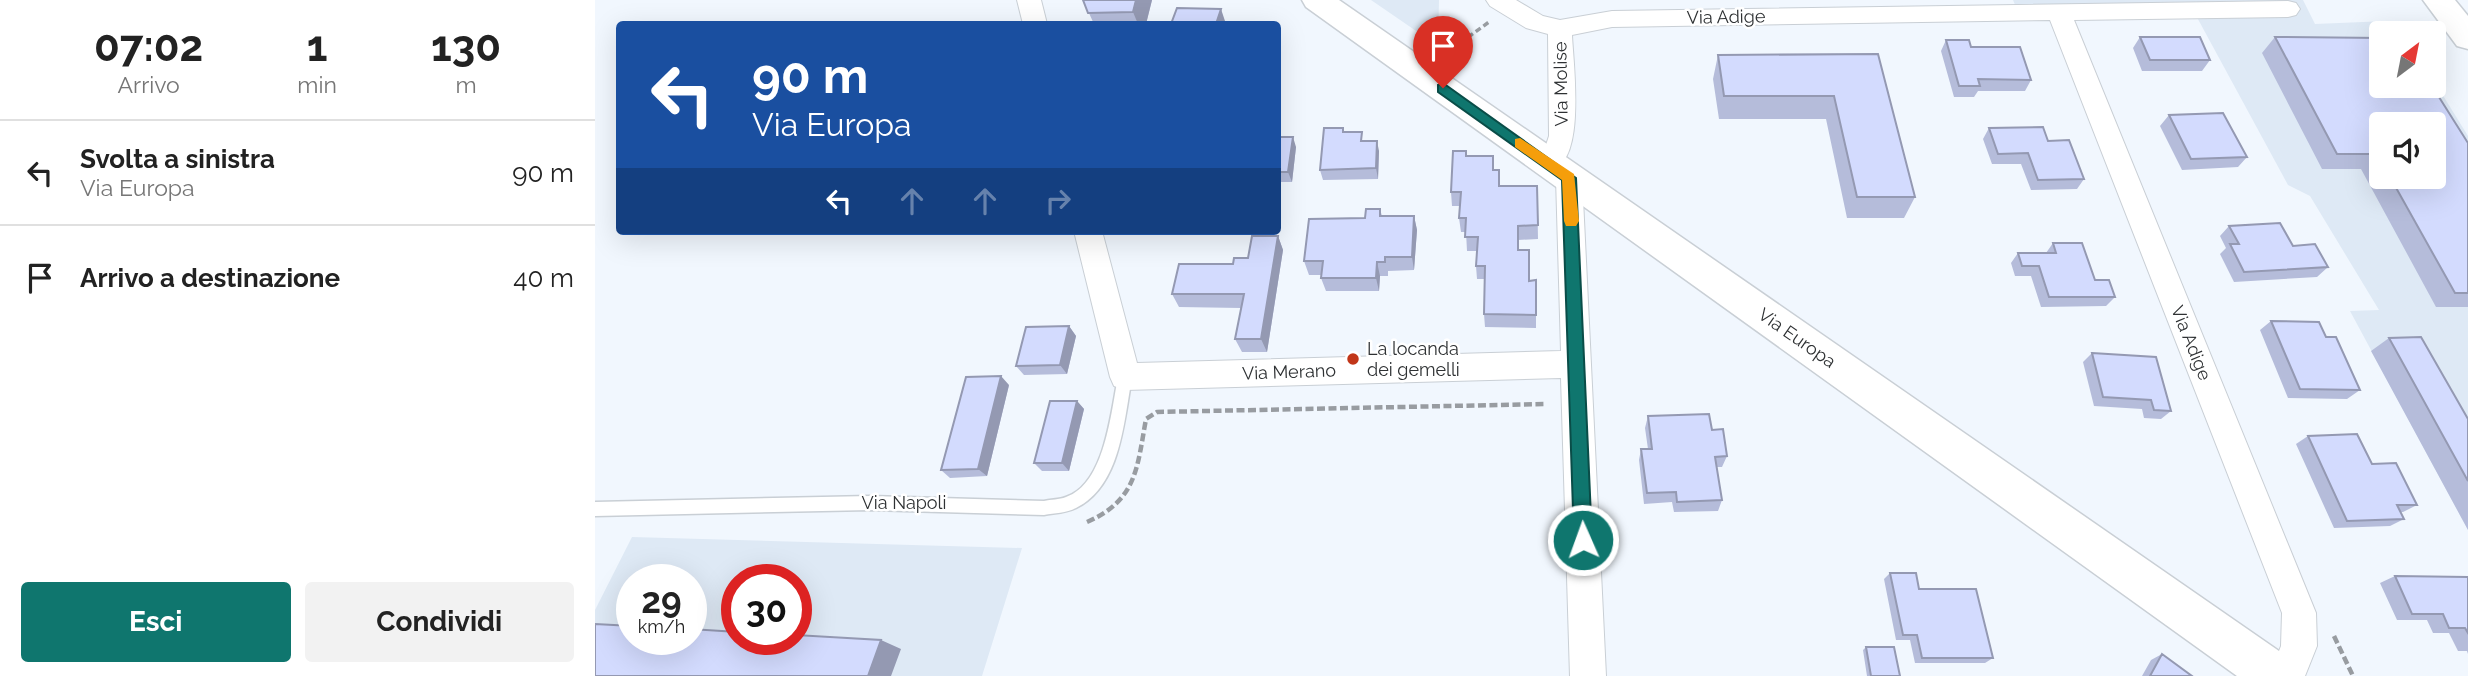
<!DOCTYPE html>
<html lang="it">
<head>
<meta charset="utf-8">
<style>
	:root { --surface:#fff; --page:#f2f2f2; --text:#222; --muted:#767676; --line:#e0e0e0; --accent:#0f766e }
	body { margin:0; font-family:Raleway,sans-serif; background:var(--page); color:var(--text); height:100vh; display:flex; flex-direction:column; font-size:26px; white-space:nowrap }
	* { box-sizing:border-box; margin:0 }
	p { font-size:23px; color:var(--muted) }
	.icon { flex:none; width:38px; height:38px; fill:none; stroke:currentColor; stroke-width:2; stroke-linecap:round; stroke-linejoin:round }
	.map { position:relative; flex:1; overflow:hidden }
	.panel { display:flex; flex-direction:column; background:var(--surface); width:595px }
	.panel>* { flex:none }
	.banner { position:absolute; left:21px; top:21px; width:665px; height:214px; border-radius:7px; box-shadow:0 7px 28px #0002; background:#1a4fa0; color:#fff; overflow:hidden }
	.needle { width:46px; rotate:32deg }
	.fabs { position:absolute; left:1774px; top:21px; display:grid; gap:14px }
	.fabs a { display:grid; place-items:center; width:77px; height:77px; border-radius:7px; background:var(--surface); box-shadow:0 7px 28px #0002; font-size:35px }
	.speed { position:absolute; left:21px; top:564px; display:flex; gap:14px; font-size:35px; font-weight:700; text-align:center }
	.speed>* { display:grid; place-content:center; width:91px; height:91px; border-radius:50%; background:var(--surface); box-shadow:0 7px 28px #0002; line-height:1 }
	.speed small { font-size:18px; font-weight:400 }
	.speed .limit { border:10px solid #d22; background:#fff; color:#111 }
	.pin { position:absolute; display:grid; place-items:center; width:60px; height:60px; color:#fff; margin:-72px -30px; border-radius:50% 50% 50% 0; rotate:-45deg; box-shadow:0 0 7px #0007 }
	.pin .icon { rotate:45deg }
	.me { position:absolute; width:77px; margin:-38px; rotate:358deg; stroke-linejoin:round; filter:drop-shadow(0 0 5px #0008) }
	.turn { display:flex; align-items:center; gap:24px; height:147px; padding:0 21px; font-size:32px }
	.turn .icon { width:91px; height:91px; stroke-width:2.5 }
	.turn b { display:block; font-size:49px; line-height:60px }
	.lanes { display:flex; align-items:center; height:66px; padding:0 21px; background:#0003; justify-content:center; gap:35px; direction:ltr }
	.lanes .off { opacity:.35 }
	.eta { display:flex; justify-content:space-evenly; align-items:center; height:119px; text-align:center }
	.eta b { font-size:42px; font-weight:700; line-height:49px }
	.cta { display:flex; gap:14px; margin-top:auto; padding:14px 21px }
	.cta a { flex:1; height:80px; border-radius:7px; background:var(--accent); color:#fff; font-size:28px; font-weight:700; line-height:80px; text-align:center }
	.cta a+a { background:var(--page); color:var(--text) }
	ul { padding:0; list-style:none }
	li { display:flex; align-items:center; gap:21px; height:105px; padding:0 21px; border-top:2px solid var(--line) }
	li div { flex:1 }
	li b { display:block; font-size:26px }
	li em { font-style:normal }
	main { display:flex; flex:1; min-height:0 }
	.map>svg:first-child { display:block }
	.built { fill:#dee9f5; fill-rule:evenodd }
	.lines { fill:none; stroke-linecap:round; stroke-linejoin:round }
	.lane-casing { stroke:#c9cfd5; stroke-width:3 }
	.street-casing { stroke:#c9cfd5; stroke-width:2 }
	.secondary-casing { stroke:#c9cfd5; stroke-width:3 }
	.path-far1 { stroke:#989ca1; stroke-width:3.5; stroke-dasharray:6 3.5; stroke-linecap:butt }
	.path { stroke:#989ca1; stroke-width:4.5; stroke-dasharray:8 3.5; stroke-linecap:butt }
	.lane { fill:#fff; fill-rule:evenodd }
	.street { fill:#fff; fill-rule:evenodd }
	.secondary { fill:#fff; fill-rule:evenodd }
	.wall { fill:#b5bcda; fill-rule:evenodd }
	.shaded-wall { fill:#9499b2 }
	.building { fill:#d3dbfe; stroke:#9499b2; stroke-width:2 }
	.route { fill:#0f766e; stroke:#0a4d48; stroke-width:2 }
	.slow { fill:#f59e0b }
	.poi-dot { fill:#c13619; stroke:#fff; stroke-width:2.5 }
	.labels { text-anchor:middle; stroke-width:5; stroke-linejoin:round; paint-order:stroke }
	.street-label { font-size:18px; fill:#2e3133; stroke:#fff }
	.poi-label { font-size:18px; fill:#2e3133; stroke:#fff; text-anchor:start }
</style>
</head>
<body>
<main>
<section class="panel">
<div class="eta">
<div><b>07:02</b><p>Arrivo</p></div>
<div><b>1</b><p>min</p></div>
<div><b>130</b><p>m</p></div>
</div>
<ul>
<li><svg class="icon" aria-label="left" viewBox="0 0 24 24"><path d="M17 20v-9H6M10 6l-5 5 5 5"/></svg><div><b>Svolta a sinistra</b><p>Via Europa</p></div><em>90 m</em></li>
<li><svg class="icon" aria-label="arrive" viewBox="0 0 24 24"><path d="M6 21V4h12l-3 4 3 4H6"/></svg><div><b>Arrivo a destinazione</b></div><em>40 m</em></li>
</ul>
<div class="cta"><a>Esci</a><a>Condividi</a></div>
</section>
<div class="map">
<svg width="1873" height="676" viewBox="0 0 1873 676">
	<rect width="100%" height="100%" fill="#f1f7fe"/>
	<path class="built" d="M776 0H844L843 46Z
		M1418 0H1708L1720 24 1792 21 1810 33H1787V86H1839V81L1873 136V530L1755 311 1784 310 1715 196 1693 185 1598 10 1423 12ZM1787 124H1839V177H1787Z
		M37 537 427 548 387 676H0V610ZM37 579H96V639H37ZM142 579H201V639H142Z"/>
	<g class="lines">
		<g class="lane-casing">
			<path id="lane" d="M530 371 535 373 537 377C529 420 526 486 481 508 471 513 460 513 449 515L275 510 0 516V502L275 496 449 501C456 499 464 500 471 497 510 484 516 412 523 377L525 373Z"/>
		</g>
		<g class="street-casing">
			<path id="street" d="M422 0H446L452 24H428Z
				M891 0H921L948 16 965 20 1017 11 1693 1 1701 3 1705 9 1701 15 1693 17 1479 20 1721 613 1722 646 1710 676H1674L1686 646 1687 613 1455 20 1017 27 977 35C978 63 995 185 943 168L939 161 951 145 954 136 953 34 931 28 895 6Z
				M974 168 984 171 987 178 1011 676H975L966 378 530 390 519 386 515 377 479 231H507L542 363 966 351 961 178 964 171Z"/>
		</g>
		<g class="secondary-casing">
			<path id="secondary" d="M707 0H744L1697 660 1704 676H1642L711 7Z
				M1828 0H1860L1873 16V49L1862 46Z"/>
		</g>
		<path class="path-far1" d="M850 54 894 22"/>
		<path class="path" d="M492 522C542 500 542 468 551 419L562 412 951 404
			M1739 636 1758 676"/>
		<use href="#lane" class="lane"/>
		<use href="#street" class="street"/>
		<use href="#secondary" class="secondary"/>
	</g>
	<path class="wall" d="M488 0H557L551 24H499Z
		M1545 37 1615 60 1607 71H1547L1538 48Z
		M1680 37 1873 143V307H1841L1766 169H1727L1667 53ZM1787 124 1839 177H1787Z
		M1351 40 1376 47 1436 80 1430 91H1383L1379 97H1359L1346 51Z
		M1283 54 1320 197 1309 218H1252L1231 119H1124L1118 79 1123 55Z
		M1574 115 1652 157 1643 167 1587 170 1565 126Z
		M1394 128 1453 141 1489 179 1482 189 1436 190 1426 164H1397L1388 139Z
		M749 132 769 141 784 151 783 179 728 180 725 170Z
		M682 137 701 147 697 182H682Z
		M872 156 899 170 905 186H942L943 239 923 240V250L934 281 941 280V328L890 327 889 314 890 279H882L881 266 882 251H872L871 232H866L864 218 865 206H857L856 192Z
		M785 209 787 216H819L822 230 819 270 793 271V276H785L784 291H731L726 278 727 275H714L709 261 770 218Z
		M1634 226 1698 246 1733 267 1722 277 1639 282 1625 254 1631 248 1625 236Z
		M683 236 688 250 672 352H647L640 339 646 308 584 307 577 294 638 264 653 258Z
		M1458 243 1520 297 1511 306 1446 307 1436 276H1420L1416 263 1423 253H1451Z
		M1676 321 1731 337 1765 390 1752 399 1693 398 1665 330Z
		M474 326 481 336 472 374 429 375 421 366Z
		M1794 338 1873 419V530L1776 351Z
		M1497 353 1576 411 1566 419 1549 418 1547 409 1499 406 1488 362Z
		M414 385 392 476 355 478 346 470Z
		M482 401 489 409 474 471H447L439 463Z
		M1053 416 1117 430 1132 456 1127 467H1122L1127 500 1123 511 1079 512 1077 502 1049 504 1044 460 1046 449H1053L1050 428Z
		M1713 436 1777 464 1822 505 1808 512H1805L1809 519 1795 526 1739 528 1701 444Z
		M1295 573 1324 589 1398 658 1390 663H1320L1315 640H1301L1289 579Z
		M1800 576 1873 577V654L1872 651H1863L1854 633H1838L1832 620H1802L1785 583Z
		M1271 647 1305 676H1272L1268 650Z
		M1567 654 1597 676H1547L1556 660Z"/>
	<path class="shaded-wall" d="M541 0H557L551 24H543L538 12Z
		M626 9 631 24H621Z
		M682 68 685 77 682 88Z
		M698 137 701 147 697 182 693 172Z
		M782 141 784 151 783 179 781 168Z
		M819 216 822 230 819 270 817 257Z
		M683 236 688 250 672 352 666 339Z
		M782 262 785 276 784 291 781 278Z
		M474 326 481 336 472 374 465 365Z
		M406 376 414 385 392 476 383 469Z
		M482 401 489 409 474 471 467 463Z
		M286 640 306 649 296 676H273Z"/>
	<path class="building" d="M488 0H541L538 12 493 13Z
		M582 8 626 9 621 24H576Z
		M1545 37H1605L1615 60H1555Z
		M1680 37 1787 38V86H1837L1873 143V293H1860L1795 177H1839V124H1787V162L1782 154H1742Z
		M1351 40H1374L1376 47H1425L1436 80 1383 79 1385 86H1364Z
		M1283 54 1320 197H1262L1239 96H1129L1123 55Z
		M1628 113 1652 157 1596 159 1574 115Z
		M1448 127 1453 141 1474 140 1489 179 1443 180 1433 153 1403 154 1394 128Z
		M729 128H748V132H767L766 141H782L781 168 725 170Z
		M682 137H698L693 172H682Z
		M858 151H871V156H898V170H904V186H942L943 225 923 226V250H934V281L941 280V315L889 314 890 266H881L883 237H870L871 218H864L866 192H856Z
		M771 209H785V216H819L817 257H790V262H782L781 278H726L728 261H709L714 219 770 218Z
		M1685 223 1698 246 1720 244 1733 267 1649 272 1635 244H1644L1634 226Z
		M657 236H683L666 339H640L649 294H577L584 264H638L639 258H653Z
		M1458 243H1487L1500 280H1514L1520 297H1454L1444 266H1427L1423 253H1461Z
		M1676 321 1724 322 1731 337H1741L1765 390 1705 389Z
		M474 326 465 365 421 366 431 327Z
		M1826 337 1873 419V481L1794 338Z
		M1497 353 1561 357 1576 411 1559 410 1556 400 1508 397Z
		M406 376 383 469 346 470 371 377Z
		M455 401H482L467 463H439Z
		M1114 414 1117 430 1128 429 1132 456 1120 457 1127 500 1082 502 1081 492 1052 493 1046 449H1057L1053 416Z
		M1762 434 1777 464 1801 463 1822 505H1802L1809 519 1752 521 1713 436Z
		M1295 573H1321L1324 589H1381L1398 658H1327L1322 635H1308Z
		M1800 576 1873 577V633L1870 628H1854L1848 614H1817Z
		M0 624 37 626V639H96V629L142 632V639H201V635L286 640 273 676H0Z
		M1271 647H1299L1305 676H1276Z
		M1567 654 1597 676H1555Z"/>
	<path class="route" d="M848 83 981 178 997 540 995 546 988 548 982 546 979 540 967 180 843 92V85Z"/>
	<path class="slow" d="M925 138 979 174 984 221 981 226H971L969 221 967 180 920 147V139Z"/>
	<circle class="poi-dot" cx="758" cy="359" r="7"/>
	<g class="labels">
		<g class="street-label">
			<text transform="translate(1131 17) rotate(-1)" y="6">Via Adige</text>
			<text transform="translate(966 84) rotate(-91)" y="6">Via Molise</text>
			<text transform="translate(1202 338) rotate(35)" y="6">Via Europa</text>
			<text transform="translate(1596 343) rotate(68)" y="6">Via Adige</text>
			<text transform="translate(694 372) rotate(-2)" y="6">Via Merano</text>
			<text x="309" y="509">Via Napoli</text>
		</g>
		<g class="poi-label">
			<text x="772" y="355">La locanda<tspan x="772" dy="21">dei gemelli</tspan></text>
		</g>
	</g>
</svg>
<div class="fabs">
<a><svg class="needle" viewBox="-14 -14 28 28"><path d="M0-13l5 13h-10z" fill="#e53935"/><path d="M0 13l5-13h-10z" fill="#767676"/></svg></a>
<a><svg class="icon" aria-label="sound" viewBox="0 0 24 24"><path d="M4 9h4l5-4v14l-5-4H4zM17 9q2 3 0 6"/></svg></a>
</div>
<div class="speed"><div>29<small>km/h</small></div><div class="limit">30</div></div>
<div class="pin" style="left:848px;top:88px;background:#d93025"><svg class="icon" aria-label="arrive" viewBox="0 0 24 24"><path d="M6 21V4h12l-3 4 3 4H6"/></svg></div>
<svg class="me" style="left:988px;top:540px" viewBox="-20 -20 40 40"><circle r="17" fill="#0f766e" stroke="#fff" stroke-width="3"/><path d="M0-11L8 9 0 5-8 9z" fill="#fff"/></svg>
<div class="banner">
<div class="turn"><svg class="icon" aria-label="left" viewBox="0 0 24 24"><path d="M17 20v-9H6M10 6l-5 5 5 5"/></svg><div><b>90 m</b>Via Europa</div></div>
<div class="lanes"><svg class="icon" aria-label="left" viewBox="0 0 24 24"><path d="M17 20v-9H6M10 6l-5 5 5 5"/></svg><svg class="icon off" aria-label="ahead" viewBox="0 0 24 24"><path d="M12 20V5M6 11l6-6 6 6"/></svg><svg class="icon off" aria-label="ahead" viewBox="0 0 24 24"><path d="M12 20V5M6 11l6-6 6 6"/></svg><svg class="icon off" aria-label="right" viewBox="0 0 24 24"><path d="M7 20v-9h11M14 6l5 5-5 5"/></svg></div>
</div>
</div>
</main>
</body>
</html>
